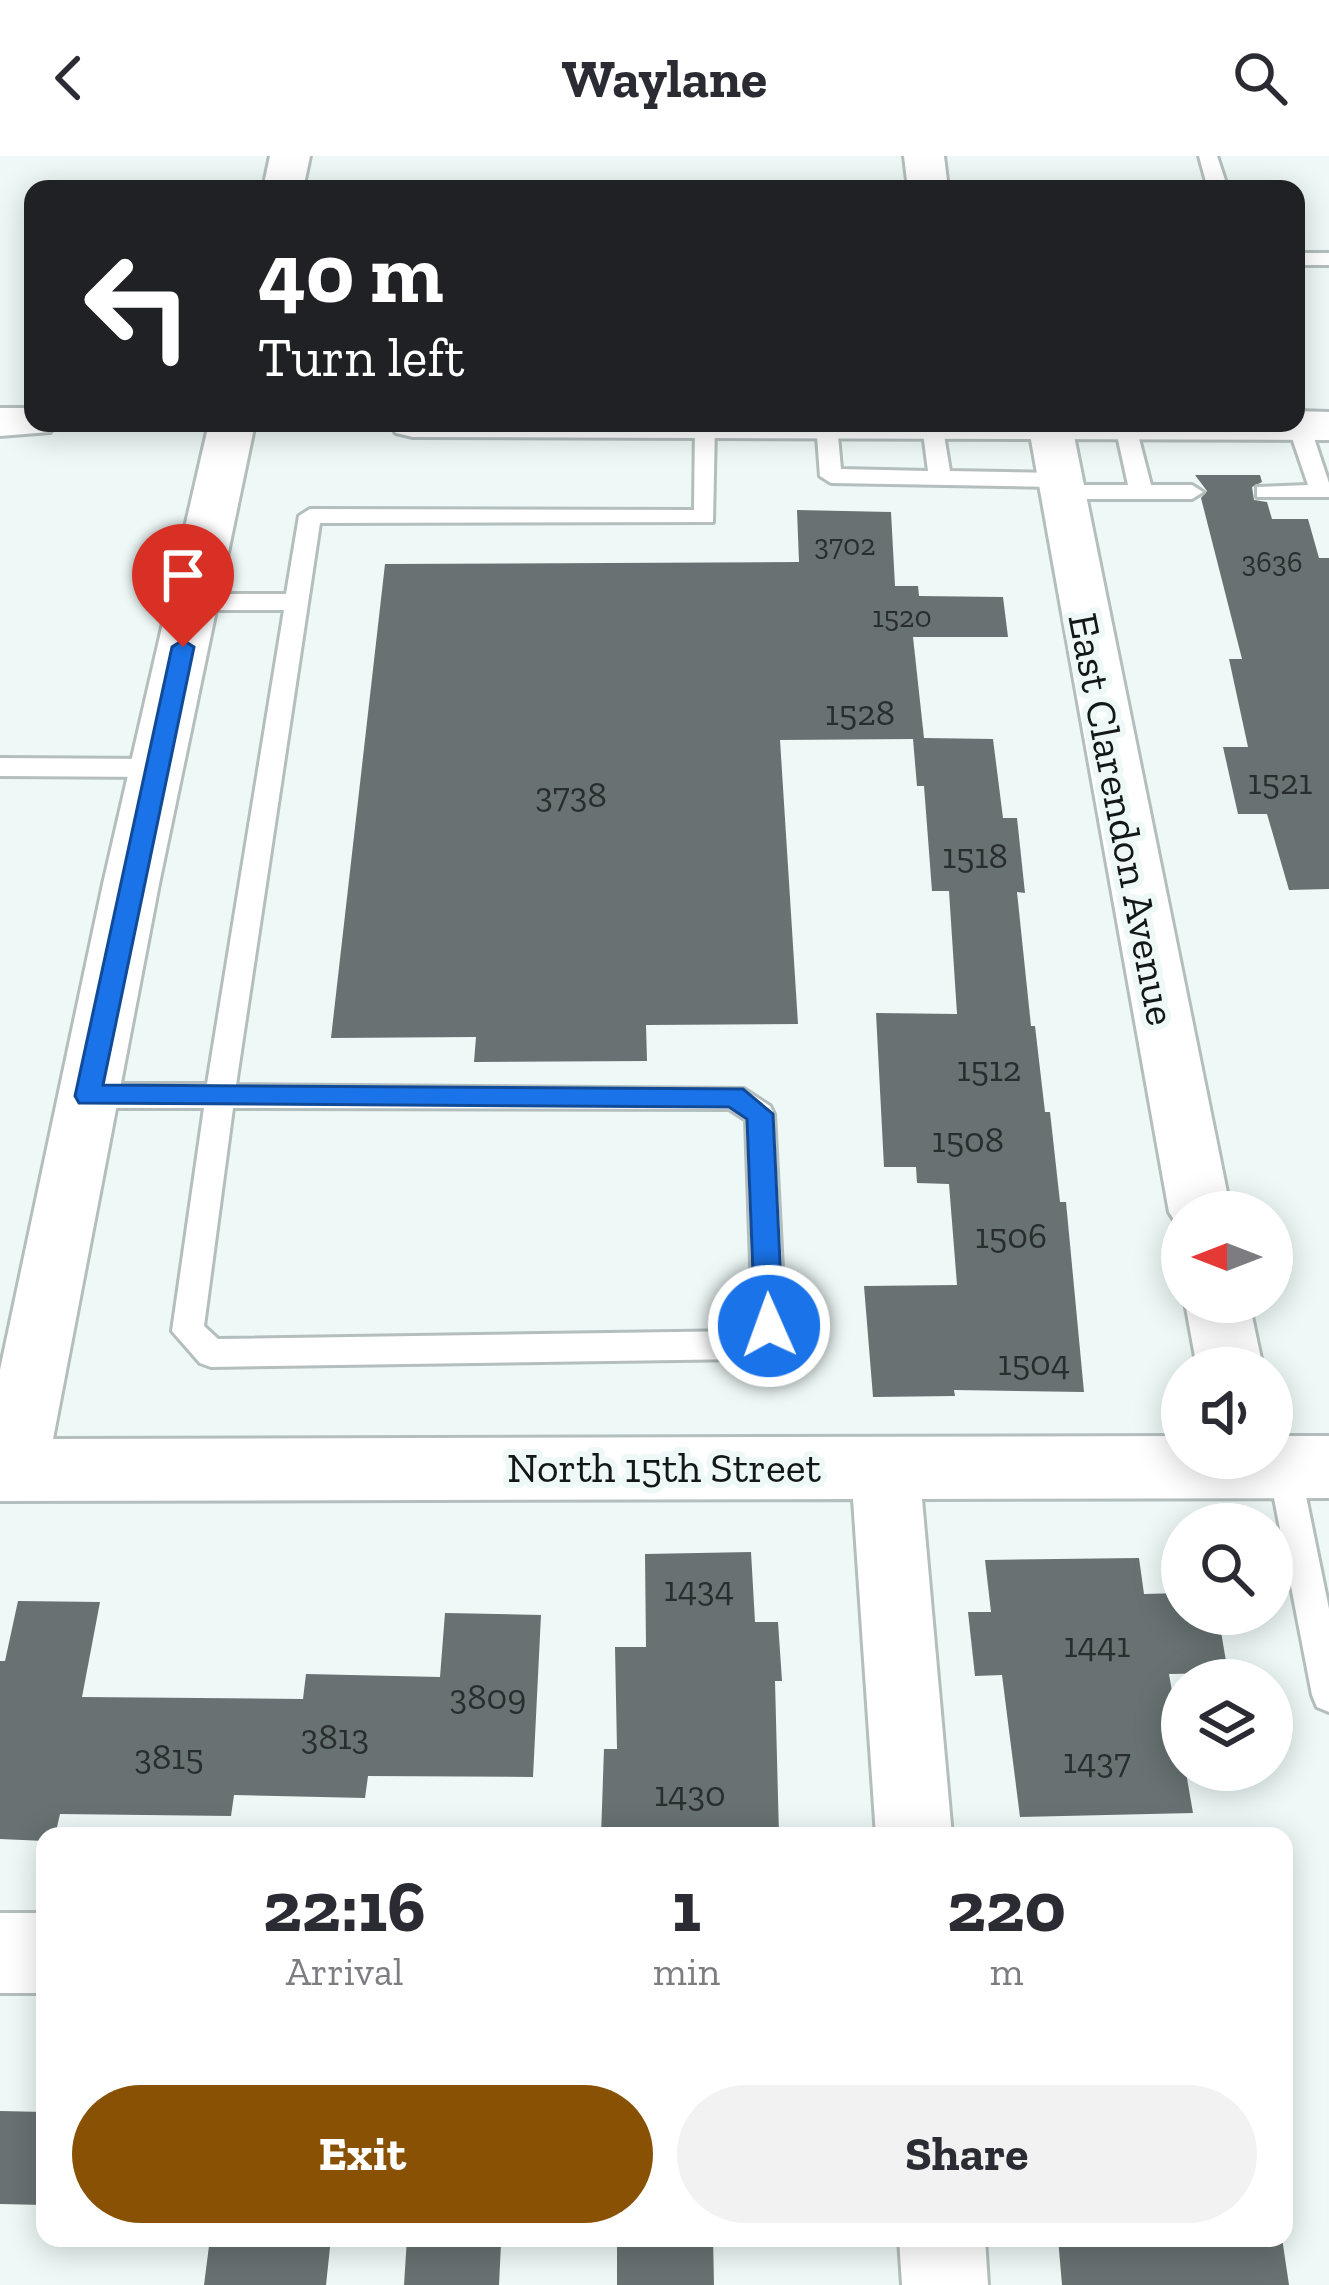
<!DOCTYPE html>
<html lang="en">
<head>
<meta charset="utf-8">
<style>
	:root { --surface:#fff; --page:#f2f2f3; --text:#2b2b33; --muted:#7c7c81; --accent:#895103 }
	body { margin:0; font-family:"Zilla Slab",serif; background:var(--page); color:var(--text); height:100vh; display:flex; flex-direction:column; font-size:45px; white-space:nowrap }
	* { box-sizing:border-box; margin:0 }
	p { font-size:39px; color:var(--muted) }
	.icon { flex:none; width:66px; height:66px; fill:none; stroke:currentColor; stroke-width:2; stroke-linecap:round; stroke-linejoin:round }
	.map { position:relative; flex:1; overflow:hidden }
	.drawer { position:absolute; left:36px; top:1671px; width:1257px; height:420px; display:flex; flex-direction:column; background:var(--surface); border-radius:24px; box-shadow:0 6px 30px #0003 }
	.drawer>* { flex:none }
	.guide { position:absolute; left:24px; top:24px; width:1281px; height:252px; border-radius:24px; box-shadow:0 6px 30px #0003; background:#202124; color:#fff; overflow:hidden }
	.needle { width:78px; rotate:270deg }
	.tools { position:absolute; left:1161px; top:1035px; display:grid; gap:24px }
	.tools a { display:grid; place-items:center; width:132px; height:132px; border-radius:50%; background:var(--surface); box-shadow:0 6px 30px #0003; font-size:60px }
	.pin { position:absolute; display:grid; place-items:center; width:102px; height:102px; color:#fff; margin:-123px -51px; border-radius:50% 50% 50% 0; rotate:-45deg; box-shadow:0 0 12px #0007 }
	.pin .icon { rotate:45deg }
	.me { position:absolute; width:132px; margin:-66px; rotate:358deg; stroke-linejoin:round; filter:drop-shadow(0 0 9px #0008) }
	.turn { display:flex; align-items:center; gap:42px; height:252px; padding:0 36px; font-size:54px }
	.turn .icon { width:156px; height:156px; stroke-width:2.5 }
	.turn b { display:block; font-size:84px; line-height:102px }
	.eta { display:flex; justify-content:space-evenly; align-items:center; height:204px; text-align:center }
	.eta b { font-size:72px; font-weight:700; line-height:84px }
	.cta { display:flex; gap:24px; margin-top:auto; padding:24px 36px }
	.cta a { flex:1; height:138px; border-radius:72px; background:var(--accent); color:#fff; font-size:48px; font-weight:700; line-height:138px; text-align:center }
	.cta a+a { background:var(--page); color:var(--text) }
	header { display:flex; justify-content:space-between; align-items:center; height:156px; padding:0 36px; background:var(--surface); font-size:54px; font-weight:700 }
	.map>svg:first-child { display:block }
	.building { fill:#687272 }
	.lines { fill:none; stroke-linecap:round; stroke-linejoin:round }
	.service-casing { stroke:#b3bebd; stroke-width:6 }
	.minor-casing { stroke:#b3bebd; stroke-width:6 }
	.secondary-casing { stroke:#b3bebd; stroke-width:6 }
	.service { fill:#fff; fill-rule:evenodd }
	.minor { fill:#fff; fill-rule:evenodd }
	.secondary { fill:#fff; fill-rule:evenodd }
	.route { fill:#1a73e8; stroke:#114b97; stroke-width:3 }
	.labels { text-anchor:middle; stroke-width:12; stroke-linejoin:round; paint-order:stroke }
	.far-number-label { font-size:30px; fill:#282e2e }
	.number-label { font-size:36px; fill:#282e2e }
	.street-label { font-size:42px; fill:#131717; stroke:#edf8f7 }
</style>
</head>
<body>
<header><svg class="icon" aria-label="back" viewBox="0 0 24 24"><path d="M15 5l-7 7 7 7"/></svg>Waylane<svg class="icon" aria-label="search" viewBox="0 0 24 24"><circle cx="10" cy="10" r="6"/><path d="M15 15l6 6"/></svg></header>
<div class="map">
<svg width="1329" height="2129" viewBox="0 0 1329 2129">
	<rect width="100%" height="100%" fill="#edf8f7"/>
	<path class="building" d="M1195 319H1260L1262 326 1252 331 1254 344 1267 346 1272 363H1308L1319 402H1329V733L1289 734 1267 658H1238L1223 591H1248L1229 503H1242L1201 342 1207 335Z
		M797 354 891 356 895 430H918L919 440 1003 441 1008 481H913L924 582 993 583 1003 662H1017L1025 737 1017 736 1031 870H1035L1045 956H1050L1060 1046H1066L1084 1236 954 1234 955 1240 873 1241 864 1130 957 1129 949 1028 917 1027 916 1011H884L876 857 957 858 949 735H932L924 630H917L913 583 780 584 798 868 646 869 647 905 474 906 476 881 331 882 385 408 799 406Z
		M751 1396 755 1466H778L782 1525H775L779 1680H601L604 1593H617L615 1491H646L645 1398Z
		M1139 1402 1144 1438 1182 1437V1458H1218L1228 1517 1169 1518 1193 1657 1020 1661 1002 1519 975 1520 968 1456H991L985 1404Z
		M18 1445 100 1446 82 1541 303 1543 306 1518 440 1521 445 1457 541 1459 533 1621 368 1620 365 1642 234 1639 231 1660 60 1658 55 1680H45V1685L0 1683V1505H5Z
		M0 1955 45 1956V2049L0 2048Z
		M210 2082H331L326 2129H204Z
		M407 2082H480V2088H501L499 2129H404Z
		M617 2082H713L714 2129H617Z
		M1058 2082H1282L1289 2129H1062Z"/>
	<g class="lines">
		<g class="service-casing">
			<path id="service" d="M1199 0H1217L1228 33H1208Z
				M1296 97H1329V109H1296Z
				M1299 263 1310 270 1329 327V341H1257V331L1308 329 1288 270Z
				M695 267 715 269 713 366 320 367 236 929 744 933 770 950 774 958 785 1170 780 1180 746 1203 211 1211 200 1207 172 1175 204 952H88L78 948 74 940 78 932 88 928H207L284 454H193L181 446 193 438H286L299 360 310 353 694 354ZM233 952 729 953 746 964 753 1164 740 1175 218 1183 204 1170Z
				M816 267 837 268 841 313 928 315 922 269 942 267 950 315 1058 317 1069 324 1065 329H1128L1115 270 1135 267 1151 329H1192L1203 336 1192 343H1060L1049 336 1053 331 831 327 820 320Z
				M0 602 156 603 169 612 156 621 0 620Z
				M1284 1296 1296 1301 1300 1311 1329 1453V1556L1317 1551 1312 1539 1268 1311 1272 1301Z"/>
		</g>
		<g class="minor-casing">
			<path id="minor" d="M270 0H310L303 33H263Z
				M904 0H944L948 33H908Z
				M209 267H255L159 728 53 1283 1182 1280V1302H1272V1280H1329V1342L922 1343 952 1680H876L853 1343 0 1345V1214L103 728Z
				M1028 267 1072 270 1231 1056H1182V1076L1169 1056Z
				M1185 1146H1249L1263 1212H1197Z
				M0 1757H45V1837H0Z
				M899 2082H985L988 2129H902Z"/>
		</g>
		<g class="secondary-casing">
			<path id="secondary" d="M0 252H33V267H56L50 276 0 280Z
				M1296 255 1329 256V284L413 281 396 277 389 267H1296Z"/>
		</g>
		<use href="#service" class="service"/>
		<use href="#minor" class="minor"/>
		<use href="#secondary" class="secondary"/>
	</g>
	<path class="route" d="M183 484 194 491 103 929 743 933 773 958 783 1170 779 1179 769 1183 759 1179 755 1170 747 963 729 951 79 947 75 940 172 491Z"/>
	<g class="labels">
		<g class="far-number-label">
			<text x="845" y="399">3702</text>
			<text x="1272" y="416">3636</text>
			<text x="902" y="471">1520</text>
		</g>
		<g class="number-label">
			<text x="860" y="569">1528</text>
			<text x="1280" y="638">1521</text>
			<text x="571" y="651">3738</text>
			<text x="975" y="712">1518</text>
			<text x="989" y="925">1512</text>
			<text x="968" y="996">1508</text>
			<text x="1011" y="1092">1506</text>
			<text x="1034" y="1219">1504</text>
			<text x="699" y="1445">1434</text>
			<text x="1097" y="1501">1441</text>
			<text x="488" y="1553">3809</text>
			<text x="335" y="1593">3813</text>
			<text x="169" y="1613">3815</text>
			<text x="1097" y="1617">1437</text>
			<text x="690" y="1650">1430</text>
		</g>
		<g class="street-label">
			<text transform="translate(1123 663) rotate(79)" y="15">East Clarendon Avenue</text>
			<text x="664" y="1326">North 15th Street</text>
		</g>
	</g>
</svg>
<div class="tools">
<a><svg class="needle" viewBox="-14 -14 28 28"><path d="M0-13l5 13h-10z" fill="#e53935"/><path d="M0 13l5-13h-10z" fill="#7c7c81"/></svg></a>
<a><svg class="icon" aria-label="sound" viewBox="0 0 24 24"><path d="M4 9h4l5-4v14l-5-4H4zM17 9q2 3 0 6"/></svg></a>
<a><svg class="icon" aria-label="search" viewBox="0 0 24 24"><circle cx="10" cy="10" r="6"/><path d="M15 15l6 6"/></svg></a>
<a><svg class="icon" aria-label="layers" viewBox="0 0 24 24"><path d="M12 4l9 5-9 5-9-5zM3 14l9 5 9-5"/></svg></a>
</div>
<div class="pin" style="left:183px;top:491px;background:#d93025"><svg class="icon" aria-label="arrive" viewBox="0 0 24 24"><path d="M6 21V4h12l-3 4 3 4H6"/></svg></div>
<svg class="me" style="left:769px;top:1170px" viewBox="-20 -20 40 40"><circle r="17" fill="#1a73e8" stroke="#fff" stroke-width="3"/><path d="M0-11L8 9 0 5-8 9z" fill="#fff"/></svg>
<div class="guide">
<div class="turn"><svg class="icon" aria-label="left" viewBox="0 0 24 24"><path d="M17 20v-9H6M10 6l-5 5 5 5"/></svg><div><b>40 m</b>Turn left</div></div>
</div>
<section class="drawer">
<div class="eta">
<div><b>22:16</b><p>Arrival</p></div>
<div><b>1</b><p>min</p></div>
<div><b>220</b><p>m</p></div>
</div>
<div class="cta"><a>Exit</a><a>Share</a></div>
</section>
</div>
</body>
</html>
